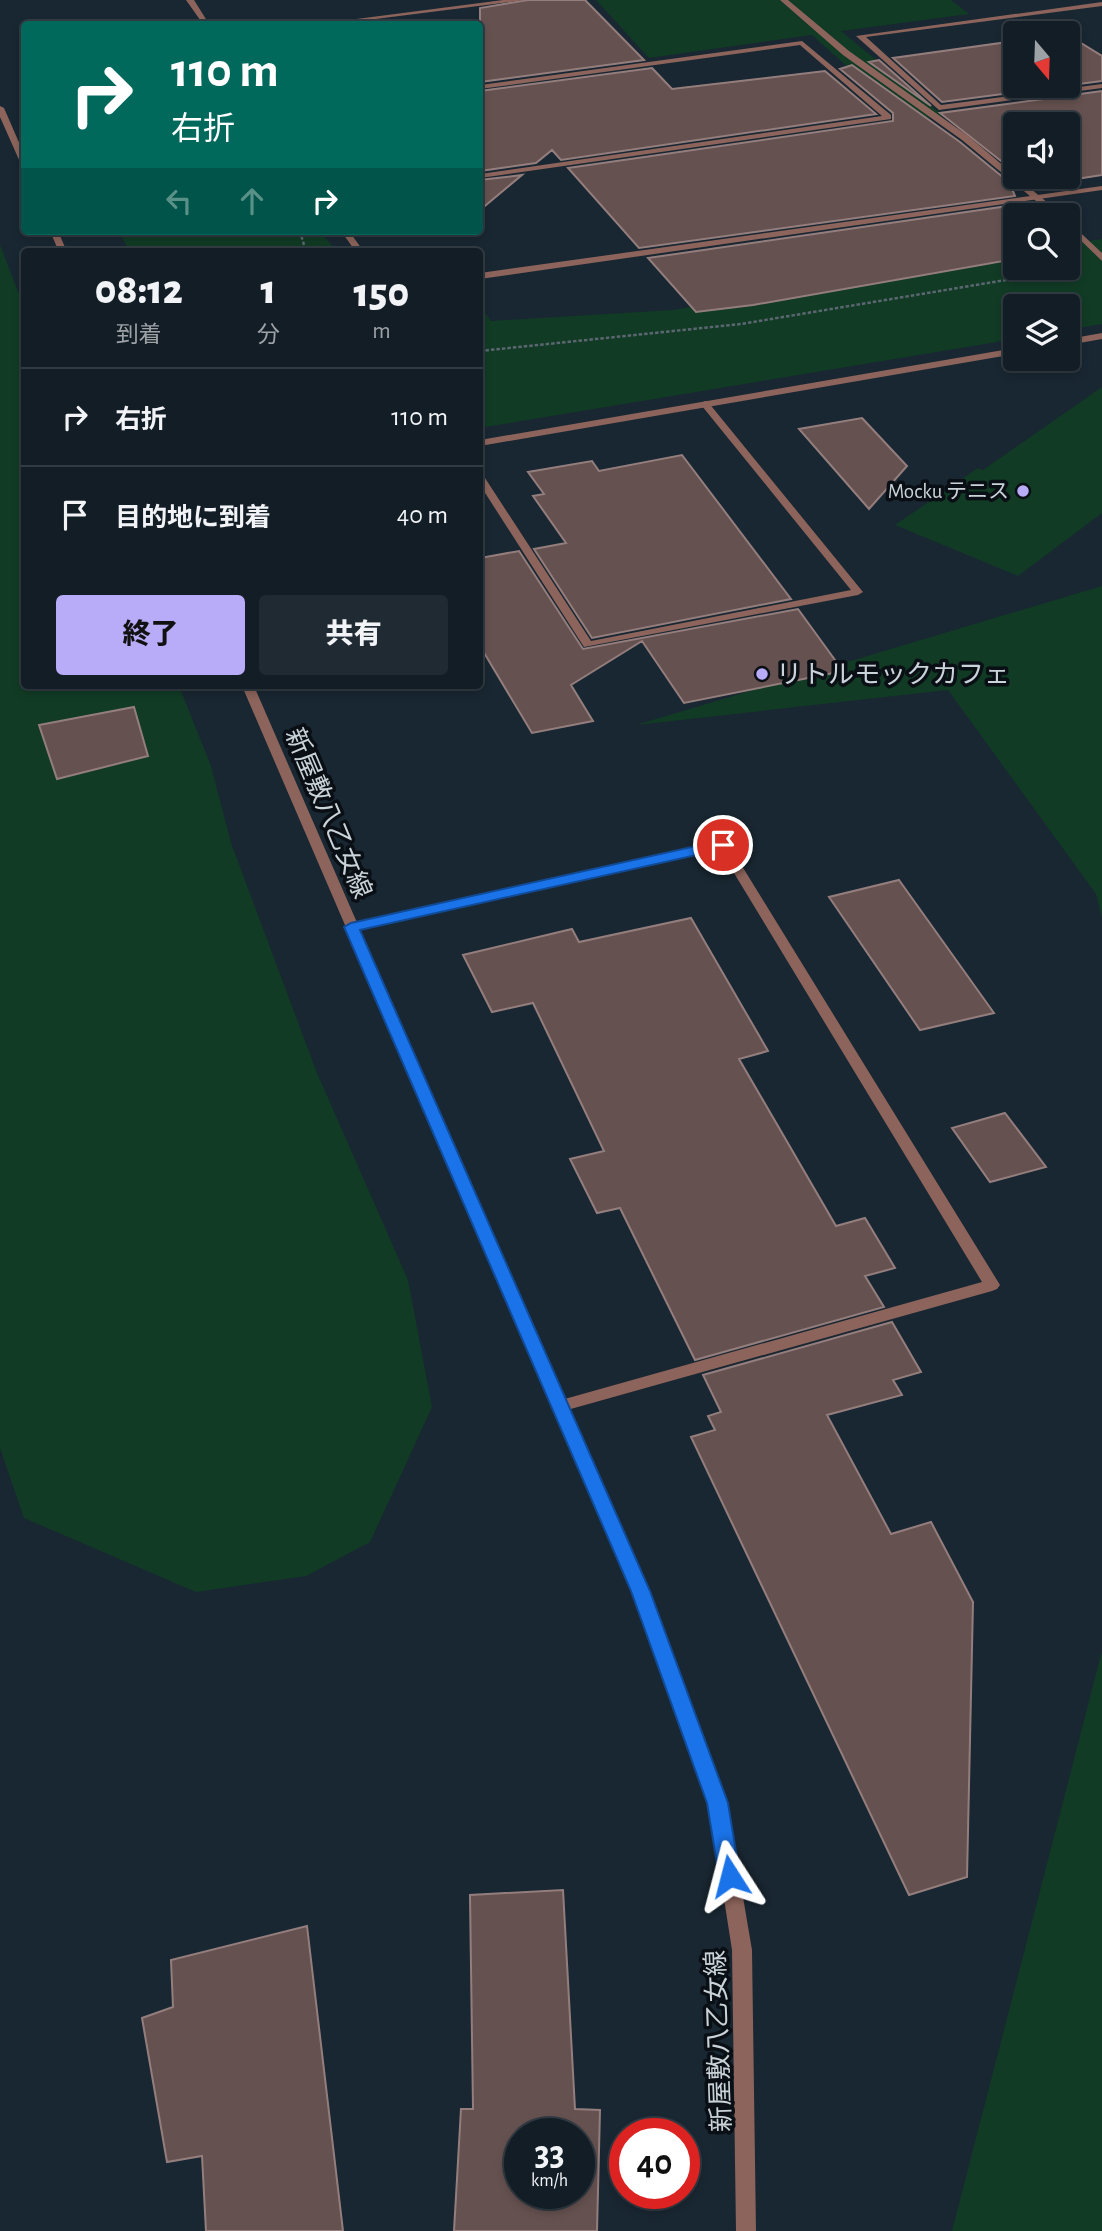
<!DOCTYPE html>
<html lang="ja">
<head>
<meta charset="utf-8">
<style>
	:root { --surface:#131d26; --page:#202a32; --text:#f1f3f6; --muted:#9da2a7; --line:#323b43; --accent:#b8abf7 }
	body { margin:0; font-family:"Alegreya Sans","Noto Sans JP",sans-serif; background:var(--page); color:var(--text); height:100vh; display:flex; flex-direction:column; font-size:26px; white-space:nowrap }
	* { box-sizing:border-box; margin:0 }
	p { font-size:23px; color:var(--muted) }
	.icon { flex:none; width:38px; height:38px; fill:none; stroke:currentColor; stroke-width:2; stroke-linecap:round; stroke-linejoin:round }
	.map { position:relative; flex:1; overflow:hidden }
	.details { position:absolute; left:21px; top:248px; width:462px; height:441px; display:flex; flex-direction:column; background:var(--surface); border-radius:7px; box-shadow:0 4px 10px #0003,0 0 0 2px var(--line) }
	.details>* { flex:none }
	.hud { position:absolute; left:21px; top:21px; width:462px; height:214px; border-radius:7px; box-shadow:0 4px 10px #0003,0 0 0 2px var(--line); background:#00695c; color:#fff; overflow:hidden }
	.needle { width:46px; rotate:161deg }
	.buttons { position:absolute; left:1003px; top:21px; display:grid; gap:14px }
	.buttons a { display:grid; place-items:center; width:77px; height:77px; border-radius:7px; background:var(--surface); box-shadow:0 4px 10px #0003,0 0 0 2px var(--line); font-size:35px }
	.speed { position:absolute; left:504px; top:2118px; display:flex; gap:14px; font-size:35px; font-weight:700; text-align:center }
	.speed>* { display:grid; place-content:center; width:91px; height:91px; border-radius:50%; background:var(--surface); box-shadow:0 4px 10px #0003,0 0 0 2px var(--line); line-height:1 }
	.speed small { font-size:18px; font-weight:400 }
	.speed .limit { border:10px solid #d22; background:#fff; color:#111 }
	.pin { position:absolute; display:grid; place-items:center; width:60px; height:60px; color:#fff; margin:-30px; border:4px solid #fff; border-radius:50%; box-shadow:0 2px 7px #0007 }
	.me { position:absolute; width:77px; margin:-38px; rotate:351deg; stroke-linejoin:round; filter:drop-shadow(0 0 5px #0008) }
	.turn { display:flex; align-items:center; gap:24px; height:147px; padding:0 35px; font-size:32px }
	.turn .icon { width:91px; height:91px; stroke-width:2.5 }
	.turn b { display:block; font-size:49px; line-height:60px }
	.lanes { display:flex; align-items:center; height:66px; padding:0 35px; background:#0003; justify-content:center; gap:35px; direction:ltr }
	.lanes .off { opacity:.35 }
	.eta { display:flex; justify-content:space-evenly; align-items:center; height:119px; text-align:center }
	.eta b { font-size:42px; font-weight:800; line-height:49px }
	.primary-button { display:flex; gap:14px; margin-top:auto; padding:14px 35px }
	.primary-button a { flex:1; height:80px; border-radius:7px; background:var(--accent); color:#111; font-size:28px; font-weight:800; line-height:80px; text-align:center }
	.primary-button a+a { background:var(--page); color:var(--text) }
	ul { padding:0; list-style:none }
	li { display:flex; align-items:center; gap:21px; height:98px; padding:0 35px; border-top:2px solid var(--line) }
	li div { flex:1 }
	li b { display:block; font-size:26px }
	li em { font-style:normal }
	.map>svg:first-child { display:block }
	.green { fill:#113b25 }
	.building { fill:#655150; stroke:#947e7d; stroke-width:2; fill-rule:evenodd }
	.lines { fill:none; stroke-linecap:round; stroke-linejoin:round }
	.path { stroke:#5b6770; stroke-width:2.5; stroke-dasharray:3.5 2; stroke-linecap:butt }
	.pedestrian { fill:#8c645b; fill-rule:evenodd }
	.minor { fill:#8c645b; fill-rule:evenodd }
	.tertiary { fill:#8c645b; fill-rule:evenodd }
	.route { fill:#1a73e8; stroke:#114b97; stroke-width:2 }
	.poi-dot { fill:#b8abf7; stroke:#090f14; stroke-width:2.5 }
	.labels { text-anchor:middle; stroke-width:7; stroke-linejoin:round; paint-order:stroke }
	.far-poi-label { font-size:21px; fill:#cad3da; stroke:#090f14; text-anchor:end }
	.poi-label { font-size:26px; fill:#cad3da; stroke:#090f14; text-anchor:start }
	.street-label { font-size:26px; fill:#cad3da; stroke:#090f14 }
</style>
</head>
<body>
<div class="map">
<svg width="1102" height="2231" viewBox="0 0 1102 2231">
	<rect width="100%" height="100%" fill="#192732"/>
	<path class="green" d="M596 0H951L969 14 841 31 944 116 908 121 812 35 649 58Z
		M168 231H319L338 252H130L122 237Z
		M1102 239V324L1068 330V306H1015V339L480 428V306L491 321 673 310 1015 253V268H1068V244Z
		M0 245 24 307V686H179L211 766 231 843 317 1073 408 1280 432 1407 370 1542 306 1576 196 1592 24 1518 0 1448Z
		M1102 387V513L1018 576 895 525 978 468 983 470Z
		M1102 586V918L1096 894 948 690 636 725Z
		M1102 1651V2231H952Z"/>
	<path class="building" d="M528 0H585L644 60 480 82V8Z
		M1068 35 1102 56V81L942 102 893 58 1015 41V86H1068Z
		M879 60 931 106 869 62Z
		M852 65 960 142 1016 188 1012 189 1015 196 639 248 568 168 893 121V113L840 69Z
		M652 68 672 89 825 71 876 114 561 160 552 150 536 163 480 171V91Z
		M1102 91V175L1032 186 1021 177H1068V124H1015V172L940 113Z
		M522 175 480 210V180Z
		M1015 205V259L753 305 696 312 648 258Z
		M862 418 907 466 869 509 799 429Z
		M682 455 791 599 592 638 534 549 566 543 533 496 544 494 528 472 592 461 599 471Z
		M519 551 583 649 798 609 843 671 684 703 642 641 571 685 593 721 532 733 480 646V558Z
		M134 707 148 756 57 779 39 725Z
		M899 880 994 1013 920 1030 829 897Z
		M691 918 768 1051 739 1059 836 1226 865 1218 895 1268 865 1276 884 1307 695 1360 620 1208 597 1213 570 1159 604 1151 533 1003 492 1012 463 955 572 929 579 942Z
		M1005 1113 1046 1167 990 1182 952 1128Z
		M892 1322 921 1372 893 1380 902 1395 827 1415 891 1534 931 1522 973 1602 967 1877 909 1895 691 1437 715 1430 708 1416 721 1412 703 1375Z
		M563 1890 575 2109 600 2110 597 2231H454L461 2109H473L470 1895ZM520 2133H579V2193H520Z
		M307 1926 343 2231H206L202 2156 167 2162 142 2018 173 2007 171 1960Z"/>
	<g class="lines">
		<path class="path" d="M300 231 306 252
			M480 351 741 324 1060 271"/>
		<path class="pedestrian" d="M780 0H788L849 51 968 136 1062 215H1053L962 140 843 55Z
			M1068 221 1102 253V261L1068 228Z"/>
		<path class="minor" d="M186 0H194L209 24H203Z
			M503 0H525L336 24H318Z
			M1102 2V6L866 37 941 105 1102 84V88L939 110 856 36Z
			M802 41 891 115V119L480 178V174L882 116 800 45 480 89V85Z
			M1102 186V190L480 279V273Z
			M341 231H349L364 252H356Z
			M705 401 708 402 863 592 858 595 584 647 480 485V475L485 478 591 641 851 590 702 406 700 404Z
			M723 841 729 845 1000 1285 997 1289 992 1291 560 1412 554 1410 552 1406 554 1402 982 1282 720 850 351 931 345 927 351 923Z"/>
		<path class="tertiary" d="M0 106 4 108 24 154V164L20 162 0 117Z
			M50 231H58L67 252H59Z
			M1102 333V339L1068 345V339Z
			M1015 348V354L480 446V440Z
			M242 686H254L648 1591 727 1803 752 1950 756 2231H736L732 1950 709 1803 632 1591Z"/>
	</g>
	<path class="route" d="M723 840 728 841V848L360 930 650 1591 728 1803 740 1876 737 1883 730 1886 722 1883 719 1876 707 1803 631 1591 344 927 351 923Z"/>
	<g class="poi-dot">
		<circle cx="1023" cy="491" r="7"/>
		<circle cx="762" cy="674" r="7"/>
	</g>
	<g class="labels">
		<g class="far-poi-label">
			<text x="1009" y="498">Mocku テニス</text>
		</g>
		<g class="poi-label">
			<text x="776" y="683">リトルモックカフェ</text>
		</g>
		<g class="street-label">
			<text transform="translate(329 813) rotate(67)" y="9">新屋敷八乙女線</text>
			<text transform="translate(718 2041) rotate(-92)" y="9">新屋敷八乙女線</text>
		</g>
	</g>
</svg>
<div class="buttons">
<a><svg class="needle" viewBox="-14 -14 28 28"><path d="M0-13l5 13h-10z" fill="#e53935"/><path d="M0 13l5-13h-10z" fill="#9da2a7"/></svg></a>
<a><svg class="icon" aria-label="sound" viewBox="0 0 24 24"><path d="M4 9h4l5-4v14l-5-4H4zM17 9q2 3 0 6"/></svg></a>
<a><svg class="icon" aria-label="search" viewBox="0 0 24 24"><circle cx="10" cy="10" r="6"/><path d="M15 15l6 6"/></svg></a>
<a><svg class="icon" aria-label="layers" viewBox="0 0 24 24"><path d="M12 4l9 5-9 5-9-5zM3 14l9 5 9-5"/></svg></a>
</div>
<div class="speed"><div>33<small>km/h</small></div><div class="limit">40</div></div>
<div class="pin" style="left:723px;top:845px;background:#d93025"><svg class="icon" aria-label="arrive" viewBox="0 0 24 24"><path d="M6 21V4h12l-3 4 3 4H6"/></svg></div>
<svg class="me" style="left:730px;top:1876px" viewBox="-20 -20 40 40"><path d="M0-17L14 15 0 8-14 15z" fill="#1a73e8" stroke="#fff" stroke-width="4"/></svg>
<div class="hud">
<div class="turn"><svg class="icon" aria-label="right" viewBox="0 0 24 24"><path d="M7 20v-9h11M14 6l5 5-5 5"/></svg><div><b>110 m</b>右折</div></div>
<div class="lanes"><svg class="icon off" aria-label="left" viewBox="0 0 24 24"><path d="M17 20v-9H6M10 6l-5 5 5 5"/></svg><svg class="icon off" aria-label="ahead" viewBox="0 0 24 24"><path d="M12 20V5M6 11l6-6 6 6"/></svg><svg class="icon" aria-label="right" viewBox="0 0 24 24"><path d="M7 20v-9h11M14 6l5 5-5 5"/></svg></div>
</div>
<section class="details">
<div class="eta">
<div><b>08:12</b><p>到着</p></div>
<div><b>1</b><p>分</p></div>
<div><b>150</b><p>m</p></div>
</div>
<ul>
<li><svg class="icon" aria-label="right" viewBox="0 0 24 24"><path d="M7 20v-9h11M14 6l5 5-5 5"/></svg><div><b>右折</b></div><em>110 m</em></li>
<li><svg class="icon" aria-label="arrive" viewBox="0 0 24 24"><path d="M6 21V4h12l-3 4 3 4H6"/></svg><div><b>目的地に到着</b></div><em>40 m</em></li>
</ul>
<div class="primary-button"><a>終了</a><a>共有</a></div>
</section>
</div>
</body>
</html>
